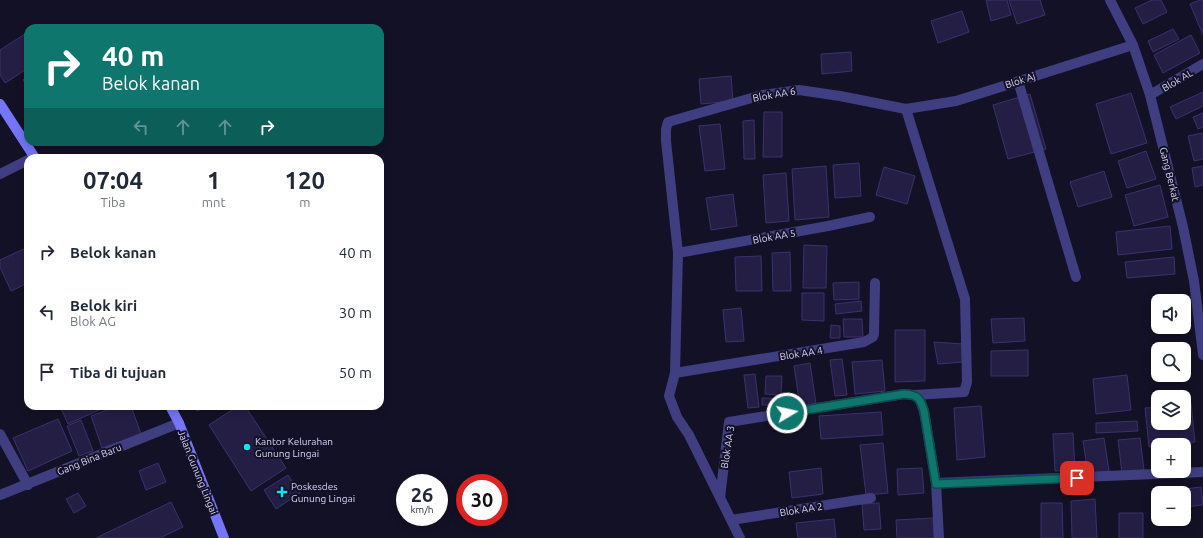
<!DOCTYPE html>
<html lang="id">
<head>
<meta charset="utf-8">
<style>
	:root { --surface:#fff; --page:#f2f2f3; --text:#1f2937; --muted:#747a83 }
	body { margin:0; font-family:Ubuntu,sans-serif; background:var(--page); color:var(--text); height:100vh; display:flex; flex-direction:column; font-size:15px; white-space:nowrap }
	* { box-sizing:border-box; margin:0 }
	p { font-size:13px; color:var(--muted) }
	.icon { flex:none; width:22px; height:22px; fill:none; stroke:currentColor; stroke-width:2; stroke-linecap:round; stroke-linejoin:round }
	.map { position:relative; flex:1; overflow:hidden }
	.drawer { position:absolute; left:24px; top:154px; width:360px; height:256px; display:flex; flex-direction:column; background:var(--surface); border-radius:12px; box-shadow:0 2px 10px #0003 }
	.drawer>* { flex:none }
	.banner { position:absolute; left:24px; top:24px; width:360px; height:122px; border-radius:12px; box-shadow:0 2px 10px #0003; background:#0f766e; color:#fff; overflow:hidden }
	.controls { position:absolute; left:1151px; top:294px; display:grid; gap:8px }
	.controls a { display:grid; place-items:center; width:40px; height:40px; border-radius:8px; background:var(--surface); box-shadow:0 2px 10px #0003; font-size:20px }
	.speed { position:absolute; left:396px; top:474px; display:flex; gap:8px; font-size:20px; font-weight:700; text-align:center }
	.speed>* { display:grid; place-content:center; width:52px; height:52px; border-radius:50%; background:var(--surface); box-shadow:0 2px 10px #0003; line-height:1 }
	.speed small { font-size:10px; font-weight:400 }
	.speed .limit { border:6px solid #d22; background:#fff; color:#111 }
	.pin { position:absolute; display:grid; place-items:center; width:34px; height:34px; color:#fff; margin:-17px; border-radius:8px; box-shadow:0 2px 6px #0006 }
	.me { position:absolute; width:44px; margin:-22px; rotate:81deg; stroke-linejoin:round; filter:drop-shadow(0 0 3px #0008) }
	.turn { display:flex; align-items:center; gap:14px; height:84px; padding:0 12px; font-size:18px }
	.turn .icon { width:52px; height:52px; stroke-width:2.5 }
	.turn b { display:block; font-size:28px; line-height:34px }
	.lanes { display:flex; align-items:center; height:38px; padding:0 12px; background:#0003; justify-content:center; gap:20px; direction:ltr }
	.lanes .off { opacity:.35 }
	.eta { display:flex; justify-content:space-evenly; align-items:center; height:68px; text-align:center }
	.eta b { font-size:24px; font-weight:600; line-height:28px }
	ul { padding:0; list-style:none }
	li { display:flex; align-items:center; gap:12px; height:60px; padding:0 12px }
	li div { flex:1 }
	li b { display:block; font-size:15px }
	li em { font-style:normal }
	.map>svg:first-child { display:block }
	.building { fill:#241e45; stroke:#3b3170 }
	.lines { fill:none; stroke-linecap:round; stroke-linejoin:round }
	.street { stroke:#3f3e81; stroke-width:10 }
	.secondary { stroke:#7475f7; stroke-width:10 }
	.route-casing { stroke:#0a4d48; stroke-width:10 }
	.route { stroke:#0f766e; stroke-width:7 }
	.poi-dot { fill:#0fe2f1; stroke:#131125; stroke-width:1.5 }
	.labels { text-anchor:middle; stroke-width:4; stroke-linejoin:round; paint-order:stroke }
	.street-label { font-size:10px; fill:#dad7fd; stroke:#131125 }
	.poi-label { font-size:10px; fill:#dad7fd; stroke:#131125; text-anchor:start }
</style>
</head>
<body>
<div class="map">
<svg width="1203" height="538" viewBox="0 0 1203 538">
	<rect width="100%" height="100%" fill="#131125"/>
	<path class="building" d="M986 0H1007L1011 15 991 21Z
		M1009 0H1040L1045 15 1017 24Z
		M1152 0H1161L1167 12 1143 24 1135 8Z
		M1200 0H1203V35L1190 4Z
		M962 11 969 32 938 43 931 21Z
		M1173 29 1179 39 1153 52 1148 41Z
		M28 32V68L5 83 0 75V50Z
		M1191 35 1200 53 1163 73 1154 55Z
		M851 52 852 71 822 74 821 54Z
		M28 76V88L23 80Z
		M731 76 733 101 701 104 699 79Z
		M1203 92V106L1176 119 1170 107Z
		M1131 93 1147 143 1111 154 1096 104Z
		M1030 94 1046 149 1008 159 993 105Z
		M764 112H782V157H763Z
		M1203 113V127L1198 129 1193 117Z
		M754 120 755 159H744L743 121Z
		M720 124 725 169 705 171 699 126Z
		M1203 133V159L1194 161 1188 136Z
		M1146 151 1156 179 1127 188 1118 161Z
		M859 163 861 196 835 198 833 165Z
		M826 166 829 217 795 220 792 169Z
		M1203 166V185L1195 187 1192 168Z
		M884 167 915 176 907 204 876 195Z
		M1104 171 1112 197 1078 207 1070 182Z
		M786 173 789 221 766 223 763 175Z
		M1160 185 1168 217 1134 226 1125 195Z
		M733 194 737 226 711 230 706 198Z
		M1170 226 1172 249 1118 255 1116 232Z
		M804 245 827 246 826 288H803Z
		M28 247V283L11 291 0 267V260Z
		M790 252 791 291H773L772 253Z
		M761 256 762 291H736L735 257Z
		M1174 257 1175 274 1127 278 1125 262Z
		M859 282V299L834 300 833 283Z
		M802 293H824V321L802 320Z
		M861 301 862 311 836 314 835 304Z
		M741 308 744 341 726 342 723 310Z
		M1024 318 1025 341 993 343 991 319Z
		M843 319H862L863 337H844Z
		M831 325 840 326V338H830Z
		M895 330H925V381L895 382Z
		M934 342 963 344V362L938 364Z
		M1028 350V376H991V351Z
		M842 359 847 395 835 396 830 360Z
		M882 360 885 391 855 394 852 362Z
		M810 363 816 404 800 406 794 366Z
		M755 374 759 407 748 408 744 375Z
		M1127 375 1131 410 1096 414 1093 379Z
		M766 376H782L781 395 765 394Z
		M762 398 790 399V405H762Z
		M1191 403 1195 442 1158 445V446L1149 447 1145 408 1158 407V423H1184V404Z
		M60 406H108L68 424Z
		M118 406H131L141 434 102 448 91 416Z
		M195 406H209L197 411Z
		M238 406H245L286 468 251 491 209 425Z
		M981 406 985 457 957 460 954 408Z
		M881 412 883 435 821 439 819 416Z
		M58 419 72 451 28 471 13 438Z
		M81 420 93 451 79 456 67 426Z
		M1137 421 1138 431 1096 433V423Z
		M1073 433 1075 470 1055 471 1053 434Z
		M1104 438 1109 471 1088 474 1083 441Z
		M1140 438 1144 470 1122 473 1118 440Z
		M883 443 888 493 866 495 860 445Z
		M158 463 166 482 146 490 139 471Z
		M821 468 823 494 792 498 789 472Z
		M922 468 924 493 898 495 897 469Z
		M288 475 300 493 276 509 264 490Z
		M1201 487 1203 505 1184 507V493H1160V492Z
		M78 493 86 506 74 513 66 499Z
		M1095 499 1097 538H1072L1071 501Z
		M171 502 183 527 160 538H96Z
		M879 503 881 529 864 530 862 504Z
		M1041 503H1062L1063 538H1041Z
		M1119 513H1143V538H1119Z
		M933 518 934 538H897L896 520Z
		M834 519 836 538H798L796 523Z"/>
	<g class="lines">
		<path class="street" d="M1110 0 1133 45 1150 95 1183 227 1194 281 1203 355
			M1018 81 1076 277
			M1150 95 1203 64
			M906 109 965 299 967 382 964 392 914 395
			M0 174 28 160
			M678 253 828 226 870 217
			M675 373 864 342 873 337 874 334 875 283
			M0 434 28 485
			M936 483 1203 472
			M0 495 179 423
			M720 498 729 422 904 394 914 395 920 400 924 411 936 483 939 538
			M731 520 871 498
			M740 538 689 435 677 417 669 396 675 373 678 253 666 141V129L668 122 762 95 799 90 840 96 906 109 956 101 1133 45"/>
		<path class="secondary" d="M0 104 35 158
			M170 406 179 423 224 538"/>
	</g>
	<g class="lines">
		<g class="route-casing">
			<path id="route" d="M787 413 904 394C918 395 920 398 924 411L936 484 1077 478"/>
		</g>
		<use href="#route" class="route"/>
	</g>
	<g class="poi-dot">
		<circle cx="247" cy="447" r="4"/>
		<path d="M280 486h4v4h4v4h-4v4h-4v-4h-4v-4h4z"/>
	</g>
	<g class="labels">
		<g class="street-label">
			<text transform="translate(1020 80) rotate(-18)" y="4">Blok Aj</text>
			<text transform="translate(1177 80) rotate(-30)" y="4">Blok AL</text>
			<text transform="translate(774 94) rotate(-10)" y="4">Blok AA 6</text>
			<text transform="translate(1170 174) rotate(76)" y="4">Gang Berkat</text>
			<text transform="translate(774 236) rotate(-10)" y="4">Blok AA 5</text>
			<text transform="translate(801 353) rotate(-9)" y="4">Blok AA 4</text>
			<text transform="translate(727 447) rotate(-81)" y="4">Blok AA 3</text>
			<text transform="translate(89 459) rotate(-22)" y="4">Gang Bina Baru</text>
			<text transform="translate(198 472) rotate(68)" y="4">Jalan Gunung Lingai</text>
			<text transform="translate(801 509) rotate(-9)" y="4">Blok AA 2</text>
		</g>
		<g class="poi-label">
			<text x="255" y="445">Kantor Kelurahan<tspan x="255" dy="12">Gunung Lingai</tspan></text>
			<text x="291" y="490">Poskesdes<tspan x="291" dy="12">Gunung Lingai</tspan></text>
		</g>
	</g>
</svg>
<div class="controls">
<a><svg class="icon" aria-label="sound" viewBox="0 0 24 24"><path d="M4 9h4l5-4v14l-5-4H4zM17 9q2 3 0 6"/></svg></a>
<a><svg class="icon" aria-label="search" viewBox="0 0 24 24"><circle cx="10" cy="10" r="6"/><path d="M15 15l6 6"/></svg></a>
<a><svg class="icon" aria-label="layers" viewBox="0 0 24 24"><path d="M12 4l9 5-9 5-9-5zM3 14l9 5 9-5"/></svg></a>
<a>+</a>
<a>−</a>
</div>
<div class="speed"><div>26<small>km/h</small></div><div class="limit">30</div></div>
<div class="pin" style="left:1077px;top:478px;background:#d93025"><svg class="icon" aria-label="arrive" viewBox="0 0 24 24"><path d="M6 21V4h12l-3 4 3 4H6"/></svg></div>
<svg class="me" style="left:787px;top:413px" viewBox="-20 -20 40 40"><circle r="17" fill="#0f766e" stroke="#fff" stroke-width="3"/><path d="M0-11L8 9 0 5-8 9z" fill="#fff"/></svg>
<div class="banner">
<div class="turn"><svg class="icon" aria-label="right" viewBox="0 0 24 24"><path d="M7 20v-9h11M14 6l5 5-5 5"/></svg><div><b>40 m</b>Belok kanan</div></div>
<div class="lanes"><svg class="icon off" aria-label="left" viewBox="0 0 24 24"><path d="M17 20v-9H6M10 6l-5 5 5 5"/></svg><svg class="icon off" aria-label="ahead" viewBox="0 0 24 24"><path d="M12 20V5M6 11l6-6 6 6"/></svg><svg class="icon off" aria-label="ahead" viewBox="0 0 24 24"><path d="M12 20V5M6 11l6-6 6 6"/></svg><svg class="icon" aria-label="right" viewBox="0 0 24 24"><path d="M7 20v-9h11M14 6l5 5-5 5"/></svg></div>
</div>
<section class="drawer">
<div class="eta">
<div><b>07:04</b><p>Tiba</p></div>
<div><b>1</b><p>mnt</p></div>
<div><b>120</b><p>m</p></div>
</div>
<ul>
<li><svg class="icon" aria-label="right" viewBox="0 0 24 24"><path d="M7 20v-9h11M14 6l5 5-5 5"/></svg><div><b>Belok kanan</b></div><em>40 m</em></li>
<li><svg class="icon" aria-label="left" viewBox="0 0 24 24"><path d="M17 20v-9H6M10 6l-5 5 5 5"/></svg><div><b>Belok kiri</b><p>Blok AG</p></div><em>30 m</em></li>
<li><svg class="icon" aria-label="arrive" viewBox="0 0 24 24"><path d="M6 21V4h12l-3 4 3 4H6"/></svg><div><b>Tiba di tujuan</b></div><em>50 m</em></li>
</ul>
</section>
</div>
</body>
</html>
